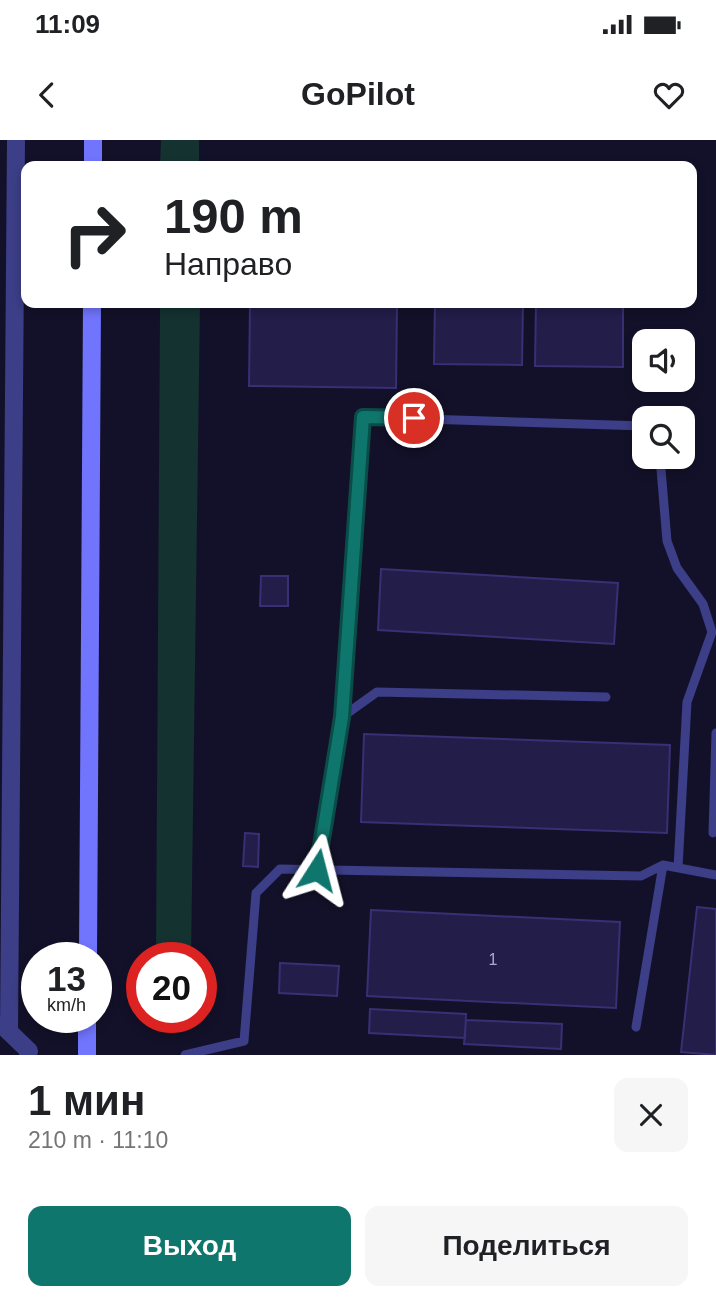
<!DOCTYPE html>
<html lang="ru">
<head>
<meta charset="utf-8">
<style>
	:root { --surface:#fff; --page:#f6f6f6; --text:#202124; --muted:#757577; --accent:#0f766e }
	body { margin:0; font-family:Arial,sans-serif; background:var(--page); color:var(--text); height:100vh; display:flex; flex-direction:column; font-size:26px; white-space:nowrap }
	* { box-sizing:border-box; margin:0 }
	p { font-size:23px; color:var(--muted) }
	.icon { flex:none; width:38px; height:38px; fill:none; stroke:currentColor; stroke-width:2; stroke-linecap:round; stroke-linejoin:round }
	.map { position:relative; height:915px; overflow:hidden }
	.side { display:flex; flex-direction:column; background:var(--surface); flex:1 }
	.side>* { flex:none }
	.banner { position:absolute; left:21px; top:21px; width:676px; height:147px; border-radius:14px; box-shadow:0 4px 10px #0003; background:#fff; color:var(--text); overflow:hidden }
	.fabs { position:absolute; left:632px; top:189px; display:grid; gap:14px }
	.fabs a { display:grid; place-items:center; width:63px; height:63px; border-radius:14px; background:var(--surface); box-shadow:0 4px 10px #0003; font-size:35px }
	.speed { position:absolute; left:21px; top:802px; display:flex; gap:14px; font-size:35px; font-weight:700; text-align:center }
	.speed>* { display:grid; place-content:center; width:91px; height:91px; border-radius:50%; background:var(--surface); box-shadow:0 4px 10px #0003; line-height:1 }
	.speed small { font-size:18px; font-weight:400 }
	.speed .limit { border:10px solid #d22; background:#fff; color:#111 }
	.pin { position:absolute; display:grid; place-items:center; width:60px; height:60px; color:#fff; margin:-30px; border:4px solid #fff; border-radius:50%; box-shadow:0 2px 7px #0007 }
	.me { position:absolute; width:77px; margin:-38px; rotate:9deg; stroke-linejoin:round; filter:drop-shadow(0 0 5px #0008) }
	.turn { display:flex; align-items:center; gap:24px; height:147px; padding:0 28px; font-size:32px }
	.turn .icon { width:91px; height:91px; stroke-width:2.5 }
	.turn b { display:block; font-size:49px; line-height:60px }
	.round { display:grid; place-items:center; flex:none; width:74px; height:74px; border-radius:14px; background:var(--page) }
	.summary { display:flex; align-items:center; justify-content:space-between; height:119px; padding:0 28px }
	h1 { font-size:42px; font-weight:700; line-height:52px }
	.button { display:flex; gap:14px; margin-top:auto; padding:14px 28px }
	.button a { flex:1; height:80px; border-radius:14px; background:var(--accent); color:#fff; font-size:28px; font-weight:700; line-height:80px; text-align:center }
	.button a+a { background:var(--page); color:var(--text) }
	.status { display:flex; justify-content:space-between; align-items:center; height:49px; padding:0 35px; background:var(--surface); direction:ltr }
	.status svg { height:19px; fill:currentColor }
	header { display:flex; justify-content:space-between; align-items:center; height:91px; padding:0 28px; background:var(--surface); font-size:32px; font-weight:700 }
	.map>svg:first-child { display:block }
	.green { fill:#143230 }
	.building { fill:#231d49; stroke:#392f75; stroke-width:2 }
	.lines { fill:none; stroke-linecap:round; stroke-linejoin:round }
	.lane { stroke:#3c3e87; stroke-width:9 }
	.street { stroke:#3c3e87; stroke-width:18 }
	.secondary { stroke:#7175fd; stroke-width:18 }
	.route-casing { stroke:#0a4d48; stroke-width:18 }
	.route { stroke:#0f766e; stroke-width:12 }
	.labels { text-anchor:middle; stroke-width:7; stroke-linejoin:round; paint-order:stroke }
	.number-label { font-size:16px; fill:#adaad1 }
</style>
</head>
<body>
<div class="status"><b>11:09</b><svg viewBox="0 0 49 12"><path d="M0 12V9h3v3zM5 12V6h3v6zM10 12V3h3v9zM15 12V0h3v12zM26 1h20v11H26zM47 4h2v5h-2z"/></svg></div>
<header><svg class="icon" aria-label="back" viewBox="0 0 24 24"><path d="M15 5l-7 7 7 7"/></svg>GoPilot<svg class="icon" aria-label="heart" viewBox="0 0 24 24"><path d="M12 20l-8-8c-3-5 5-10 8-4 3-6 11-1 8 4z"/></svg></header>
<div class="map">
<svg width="716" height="915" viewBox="0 0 716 915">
	<rect width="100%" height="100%" fill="#131129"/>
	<path class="green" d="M161 0H199V26H160Z
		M160 163H200L191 817 156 815Z"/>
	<path class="building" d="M250 163H397L396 248 249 246Z
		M435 163H523L522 225 434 224Z
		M536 163H623V227L535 226Z
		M381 429 618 443 614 504 378 490Z
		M261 436H288V466H260Z
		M364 594 670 605 667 693 361 682Z
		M245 693 259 694 258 727 243 726Z
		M697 767 716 769V915L681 912Z
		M371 770 620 782 616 868 367 856Z
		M280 823 339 826 337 856 279 853Z
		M370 869 466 874 465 898 369 893Z
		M466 880 562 884 561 909 464 904Z"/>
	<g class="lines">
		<path class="lane" d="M660 317 667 401 677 428 703 464 712 492 687 562 678 728
			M342 577 363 277 644 286
			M713 693 716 593
			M317 730 342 577 377 552 606 557
			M636 887 663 725
			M185 915 244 901 256 753 280 729 641 736 663 725 716 735"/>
		<path class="street" d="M2 885 29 911 28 915
			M9 892 16 0"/>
		<path class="secondary" d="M93 26V0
			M88 817 92 163
			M87 915V877"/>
	</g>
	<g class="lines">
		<g class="route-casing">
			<path id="route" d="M317 730 342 577 363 277 414 278"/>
		</g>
		<use href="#route" class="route"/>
	</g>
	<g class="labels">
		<g class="number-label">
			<text x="493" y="825">1</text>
		</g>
	</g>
</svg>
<div class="fabs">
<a><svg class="icon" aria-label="sound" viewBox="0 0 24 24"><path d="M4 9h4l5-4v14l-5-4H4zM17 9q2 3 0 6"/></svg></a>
<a><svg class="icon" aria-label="search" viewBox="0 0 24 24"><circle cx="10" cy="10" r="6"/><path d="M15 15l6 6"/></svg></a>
</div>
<div class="speed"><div>13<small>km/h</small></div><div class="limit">20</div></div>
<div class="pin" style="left:414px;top:278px;background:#d93025"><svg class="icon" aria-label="arrive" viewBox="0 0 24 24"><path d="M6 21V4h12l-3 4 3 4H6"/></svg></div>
<svg class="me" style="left:317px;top:730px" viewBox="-20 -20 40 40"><path d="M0-17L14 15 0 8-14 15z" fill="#0f766e" stroke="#fff" stroke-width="4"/></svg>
<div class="banner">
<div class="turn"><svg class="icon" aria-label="right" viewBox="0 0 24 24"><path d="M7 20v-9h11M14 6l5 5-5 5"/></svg><div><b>190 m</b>Направо</div></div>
</div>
</div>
<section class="side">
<div class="summary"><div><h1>1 мин</h1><p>210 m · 11:10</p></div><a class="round"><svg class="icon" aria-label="close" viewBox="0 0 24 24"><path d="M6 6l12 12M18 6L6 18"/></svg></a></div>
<div class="button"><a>Выход</a><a>Поделиться</a></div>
</section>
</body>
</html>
